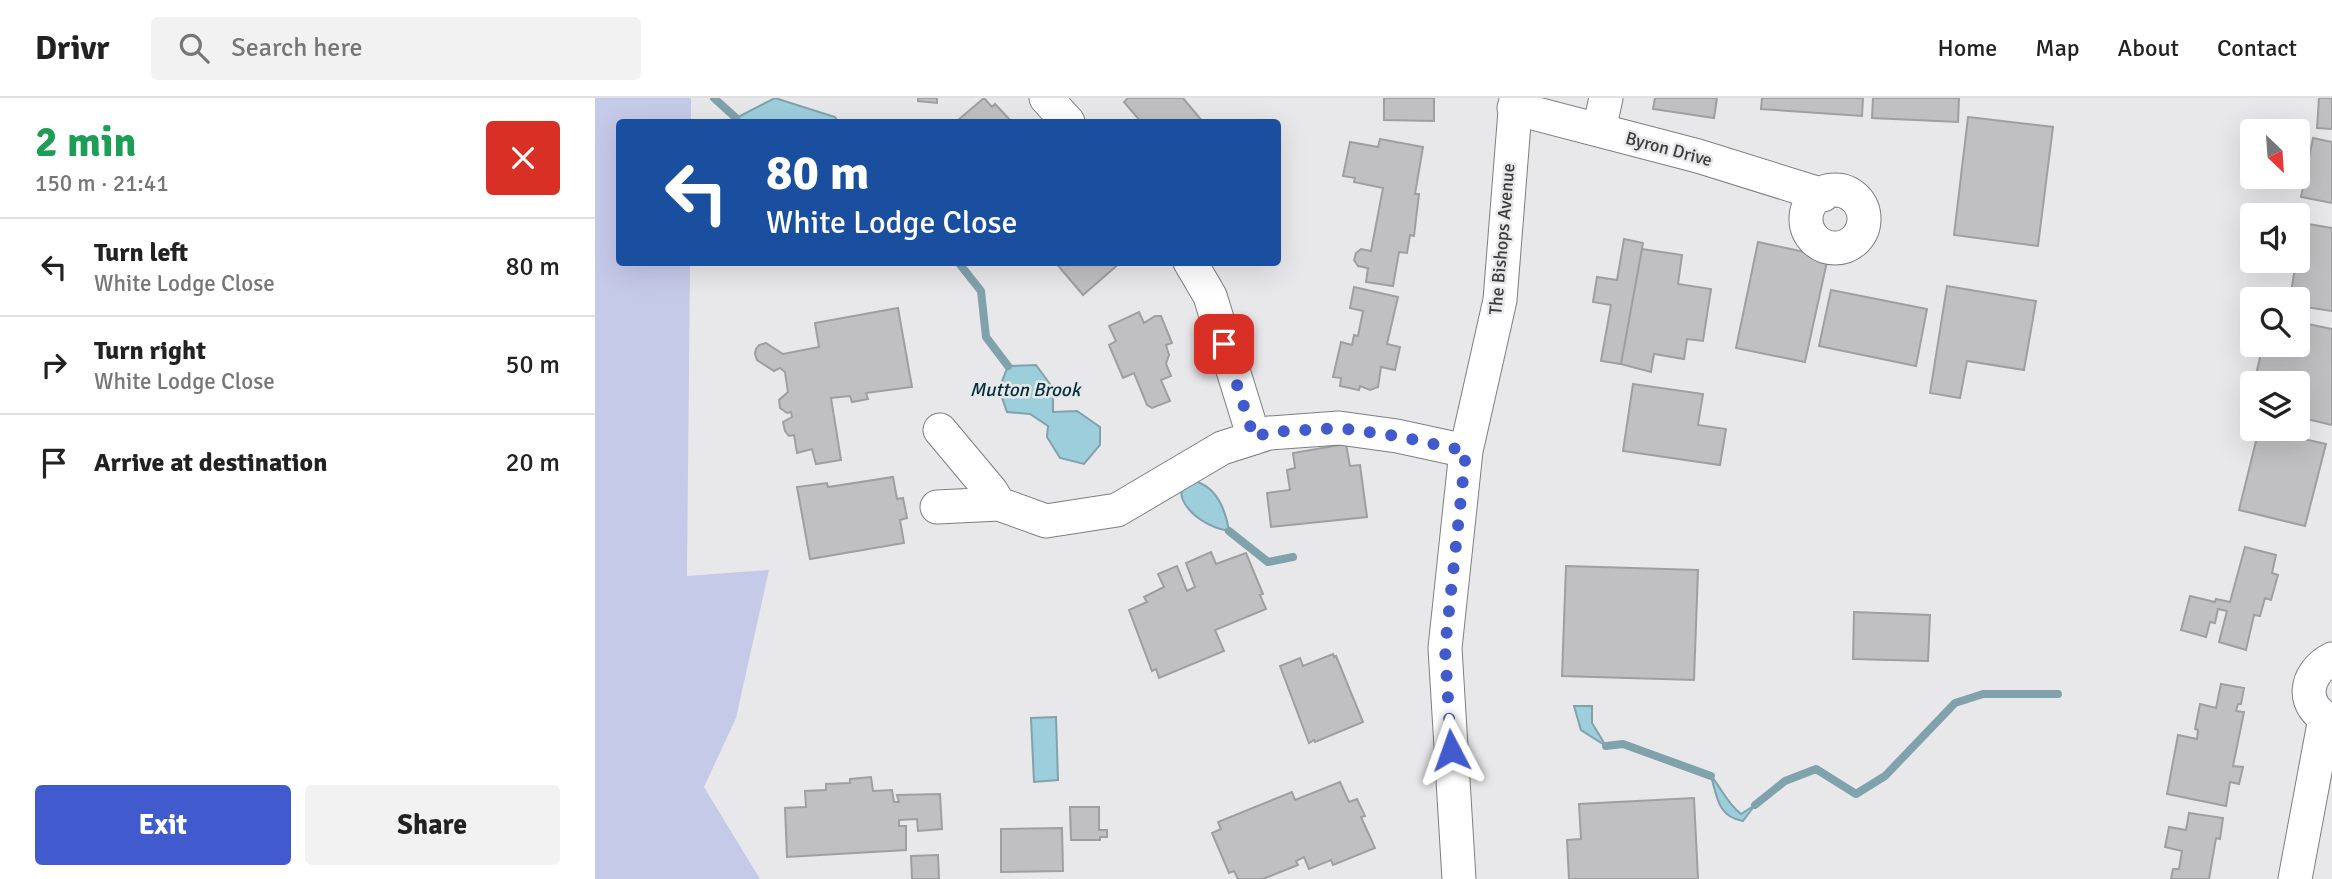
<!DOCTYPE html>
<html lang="en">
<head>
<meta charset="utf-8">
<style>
	:root { --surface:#fff; --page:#f2f2f2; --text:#222; --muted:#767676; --line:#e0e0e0; --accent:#415acd }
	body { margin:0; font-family:Signika,sans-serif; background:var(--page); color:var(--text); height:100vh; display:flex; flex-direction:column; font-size:26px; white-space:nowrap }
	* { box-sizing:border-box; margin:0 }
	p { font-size:23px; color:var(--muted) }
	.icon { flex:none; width:38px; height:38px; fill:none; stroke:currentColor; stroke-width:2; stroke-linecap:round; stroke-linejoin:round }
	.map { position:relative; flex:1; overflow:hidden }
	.side { display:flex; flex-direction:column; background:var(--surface); width:595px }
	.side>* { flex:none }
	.guide { position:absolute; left:21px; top:21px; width:665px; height:147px; border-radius:7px; box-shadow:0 7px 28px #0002; background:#1a4fa0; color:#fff; overflow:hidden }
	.needle { width:46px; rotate:155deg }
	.fabs { position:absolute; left:1645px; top:21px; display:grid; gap:14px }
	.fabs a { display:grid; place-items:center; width:70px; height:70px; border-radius:7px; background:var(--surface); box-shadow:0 7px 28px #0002; font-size:35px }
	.pin { position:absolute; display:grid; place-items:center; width:60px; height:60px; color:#fff; margin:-30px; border-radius:14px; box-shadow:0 4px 10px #0006 }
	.me { position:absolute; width:77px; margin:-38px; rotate:356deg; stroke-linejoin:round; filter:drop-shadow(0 0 5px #0008) }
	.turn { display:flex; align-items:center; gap:24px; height:147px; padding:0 35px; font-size:32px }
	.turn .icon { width:91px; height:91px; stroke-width:2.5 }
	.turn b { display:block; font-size:49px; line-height:60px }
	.round { display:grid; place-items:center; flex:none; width:74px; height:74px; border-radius:7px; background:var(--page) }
	.head { display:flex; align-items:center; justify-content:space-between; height:119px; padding:0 35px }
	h1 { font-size:42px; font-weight:700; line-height:52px; color:#1e9e55 }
	.button { display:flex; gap:14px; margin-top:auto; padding:14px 35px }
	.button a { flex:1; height:80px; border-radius:7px; background:var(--accent); color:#fff; font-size:28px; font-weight:700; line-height:80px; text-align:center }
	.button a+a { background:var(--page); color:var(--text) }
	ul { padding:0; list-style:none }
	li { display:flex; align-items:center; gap:21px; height:98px; padding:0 35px; border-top:2px solid var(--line) }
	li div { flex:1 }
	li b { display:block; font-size:26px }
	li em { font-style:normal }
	header { display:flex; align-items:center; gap:42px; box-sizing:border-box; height:98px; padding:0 35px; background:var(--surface); border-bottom:2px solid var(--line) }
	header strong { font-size:33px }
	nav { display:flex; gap:38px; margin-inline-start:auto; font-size:24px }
	.search { width:490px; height:63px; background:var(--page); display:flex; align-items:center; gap:18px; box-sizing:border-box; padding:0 24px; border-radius:7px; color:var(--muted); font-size:26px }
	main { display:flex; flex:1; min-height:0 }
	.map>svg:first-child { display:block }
	.green { fill:#c6cae9 }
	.water { fill:#9dcedc; stroke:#80a2ac; stroke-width:2 }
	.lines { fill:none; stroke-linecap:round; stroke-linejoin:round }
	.stream { stroke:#80a2ac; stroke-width:8 }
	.building { fill:#c0c0c2; stroke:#9f9fa1; stroke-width:2 }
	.minor-casing { stroke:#7d7e7f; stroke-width:35 }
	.minor { stroke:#fff; stroke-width:33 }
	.route { stroke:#415acd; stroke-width:12; stroke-dasharray:0 21.6 }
	.labels { text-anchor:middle; stroke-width:5; stroke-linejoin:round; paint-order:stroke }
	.street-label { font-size:18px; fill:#3b3c3c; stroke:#e8e8ea }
	.water-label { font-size:19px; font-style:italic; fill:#01303b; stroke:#e8e8ea }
</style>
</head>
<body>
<header>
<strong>Drivr</strong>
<div class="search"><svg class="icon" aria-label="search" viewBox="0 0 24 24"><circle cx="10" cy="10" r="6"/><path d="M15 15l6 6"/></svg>Search here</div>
<nav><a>Home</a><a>Map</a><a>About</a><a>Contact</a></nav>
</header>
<main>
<section class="side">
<div class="head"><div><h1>2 min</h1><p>150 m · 21:41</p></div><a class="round" style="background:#d93025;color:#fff"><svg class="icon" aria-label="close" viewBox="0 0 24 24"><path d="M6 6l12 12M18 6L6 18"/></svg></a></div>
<ul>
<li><svg class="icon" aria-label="left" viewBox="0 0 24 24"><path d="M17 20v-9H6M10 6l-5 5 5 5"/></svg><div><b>Turn left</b><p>White Lodge Close</p></div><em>80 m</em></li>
<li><svg class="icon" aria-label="right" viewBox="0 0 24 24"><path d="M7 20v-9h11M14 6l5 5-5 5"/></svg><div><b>Turn right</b><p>White Lodge Close</p></div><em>50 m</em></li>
<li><svg class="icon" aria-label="arrive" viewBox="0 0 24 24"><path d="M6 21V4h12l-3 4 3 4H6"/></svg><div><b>Arrive at destination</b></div><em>20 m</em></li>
</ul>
<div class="button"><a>Exit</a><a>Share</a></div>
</section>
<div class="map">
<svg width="1737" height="781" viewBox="0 0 1737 781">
	<rect width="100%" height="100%" fill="#e8e8ea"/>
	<path class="green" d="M0 0H96V24H24V164L95 165 92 478 174 472 141 620 109 689 165 781H0Z"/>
	<path class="water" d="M180 0 240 19 243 24H147L141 20Z
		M441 267 458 290V314L482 313 505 329V347L489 366 465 360 452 339 453 328 435 316 412 314 404 291 413 268Z
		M588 382C593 383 600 382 605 385 624 393 631 415 634 433 616 430 594 418 587 400 586 395 587 387 588 382Z
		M979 608H997V625L1011 648 986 632Z
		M461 619 463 682 439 684 436 620Z
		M1116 678C1127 691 1132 705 1146 716L1160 707 1148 723C1123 719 1122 699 1116 678Z"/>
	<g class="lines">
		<path class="stream" d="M119 0 141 20
			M363 164 386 193 391 239 413 268
			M634 433 673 464 698 459
			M1011 648 1028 646 1116 678
			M1160 707 1190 683 1221 671 1261 696 1290 678 1360 605 1388 596H1463"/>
	</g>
	<path class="building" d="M323 0H342V5L323 3Z
		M389 0 397 9 400 6 417 24H365L363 22Z
		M533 0H588L608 24H546L529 4Z
		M789 0H839V23L789 22Z
		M1060 0H1122L1119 20 1058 11Z
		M1167 0H1268L1267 18 1166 11Z
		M1278 0H1364L1363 24 1277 20Z
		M1724 0H1737V31L1722 30Z
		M1373 19 1458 29 1443 148 1359 137Z
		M1718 40 1737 44V105L1706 99Z
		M785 41 828 49 820 96H824L819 138 815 137 812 155 804 154 798 188 771 184 773 170 763 168 759 162 761 155 766 151 776 153 788 90 759 84 760 80 748 78 755 44 783 49Z
		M1707 125 1737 130V213L1703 208V201H1695L1701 163H1703Z
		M1029 141 1048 145 1026 266 1006 263 1016 207 998 204 1002 179 1022 182Z
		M1163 144 1233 159 1210 264 1141 250Z
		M1047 151 1087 157 1083 186 1116 191 1108 243 1092 241 1089 261 1059 256 1056 274 1026 266Z
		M460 164H526L488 197Z
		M1352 188 1441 203 1429 272 1372 263 1365 300 1335 295Z
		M759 189 803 199 792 246 805 249 800 272 786 269 783 289 775 292 765 288 764 292 745 288 746 280 738 279 746 244 757 247 759 237 763 238 768 213 755 210Z
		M1236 192 1332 211 1321 268 1224 248Z
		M303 210 317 289 271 295 273 301 257 304 255 298 236 300 246 362 221 366 217 351 202 355 199 337 194 338 190 333 188 324 197 319 196 314 192 315 185 310 184 302 193 294 190 274 185 270 179 273 162 262 160 256 161 251 164 247 171 245 188 256 224 249 220 225Z
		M544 214 549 225 560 218H566L577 245 571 247 574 257 571 266 576 278 566 282 575 303 557 310 552 307 539 275 528 280 514 247 521 243 514 228Z
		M1703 224 1737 231V327L1703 319V285H1659L1668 247H1703Z
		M1038 286 1108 296 1103 327 1131 331 1125 367 1028 353Z
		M1664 331 1731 346 1710 428 1644 412Z
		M751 346 755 368 765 367 772 419 676 429 672 395 695 392 692 372 700 370 698 355Z
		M298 379 302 401 308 400 312 420 305 422 309 445 215 461 202 389 232 385 233 389Z
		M1650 449 1681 457 1677 475 1683 477 1676 502 1670 500 1665 518 1659 517 1651 552 1624 544 1632 513 1623 511 1620 525 1615 524 1611 539 1586 532 1595 498 1620 504 1621 501 1635 504Z
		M616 454 621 466 651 455 668 496 665 497 671 511 620 532 629 553 564 580 561 571 557 573 534 512 552 504 549 499 569 489 563 476 582 468 592 493 600 489 591 465Z
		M971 468 1103 472 1099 582 967 578Z
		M1259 514 1335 517 1333 563 1258 561Z
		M738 556 739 559 741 558 768 624 720 644 719 642 714 645 685 568 705 560 708 568Z
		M1626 586 1649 590 1646 606H1643L1641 613 1649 614 1638 668 1648 669 1644 686 1635 684 1631 708 1572 696 1583 637 1602 641 1603 632 1600 631 1605 606 1621 610Z
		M276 679 278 693 297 692 299 704H304L302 697 345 696 347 731 323 733 322 721 304 722V728H311V752L192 759 190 710 211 709 210 693 231 692V686L255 685V681Z
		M745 684 754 704 762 701 770 718 766 719 780 750 738 767 736 762 714 771 709 759 701 763 703 767 668 781H643L639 773 634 775 617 735 626 731 623 724 697 694 700 702Z
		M1099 700 1103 781H974L972 742 986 741 984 706Z
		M475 709H504V732H512V739H505V742H476Z
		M1594 715 1628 720 1625 741 1621 740 1614 781H1576L1578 771H1584L1587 753 1570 749 1574 729 1591 732Z
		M467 730 468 773 406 774V731Z
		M343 757 344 781H317L316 758Z"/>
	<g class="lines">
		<g class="minor-casing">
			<path id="minor" d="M451 0 473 24
				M919 10 1103 58 1228 97
				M1004 32 1011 0
				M1211 121a29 29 0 1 1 58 0a29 29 0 1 1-58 0Z
				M595 164 615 198 659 340
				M345 332 396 393 404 406 451 423 522 412 627 350 674 335 744 330 802 338 871 353
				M342 409 404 406
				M1737 561C1708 576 1705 610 1737 623
				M864 781 850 550 871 353 905 202 921 0
				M1700 781 1730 620"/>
		</g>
		<use href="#minor" class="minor"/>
	</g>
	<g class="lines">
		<path class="route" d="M629 246 659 340 674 334 744 330 802 338 871 353 850 550 856 652"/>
	</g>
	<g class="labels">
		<g class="street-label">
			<text transform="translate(1074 51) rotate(15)" y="6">Byron Drive</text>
			<text transform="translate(907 141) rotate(-85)" y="6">The Bishops Avenue</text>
		</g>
		<g class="water-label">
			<text x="430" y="298">Mutton Brook</text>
		</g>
	</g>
</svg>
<div class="fabs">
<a><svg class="needle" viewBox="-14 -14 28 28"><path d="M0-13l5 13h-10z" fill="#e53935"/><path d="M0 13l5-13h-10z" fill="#767676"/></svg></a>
<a><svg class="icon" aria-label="sound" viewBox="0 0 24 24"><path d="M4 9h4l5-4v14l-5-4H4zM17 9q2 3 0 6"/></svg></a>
<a><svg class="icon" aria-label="search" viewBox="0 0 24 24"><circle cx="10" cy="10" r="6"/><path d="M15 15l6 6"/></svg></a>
<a><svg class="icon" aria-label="layers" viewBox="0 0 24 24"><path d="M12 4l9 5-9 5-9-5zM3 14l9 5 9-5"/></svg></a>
</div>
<div class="pin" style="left:629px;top:246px;background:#d93025"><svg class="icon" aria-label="arrive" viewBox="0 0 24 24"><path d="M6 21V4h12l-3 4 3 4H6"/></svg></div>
<svg class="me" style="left:856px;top:652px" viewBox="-20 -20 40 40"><path d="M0-17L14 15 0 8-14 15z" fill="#415acd" stroke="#fff" stroke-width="4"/></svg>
<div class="guide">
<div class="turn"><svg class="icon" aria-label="left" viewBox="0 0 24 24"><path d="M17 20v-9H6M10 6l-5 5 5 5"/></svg><div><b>80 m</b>White Lodge Close</div></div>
</div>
</div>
</main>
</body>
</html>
